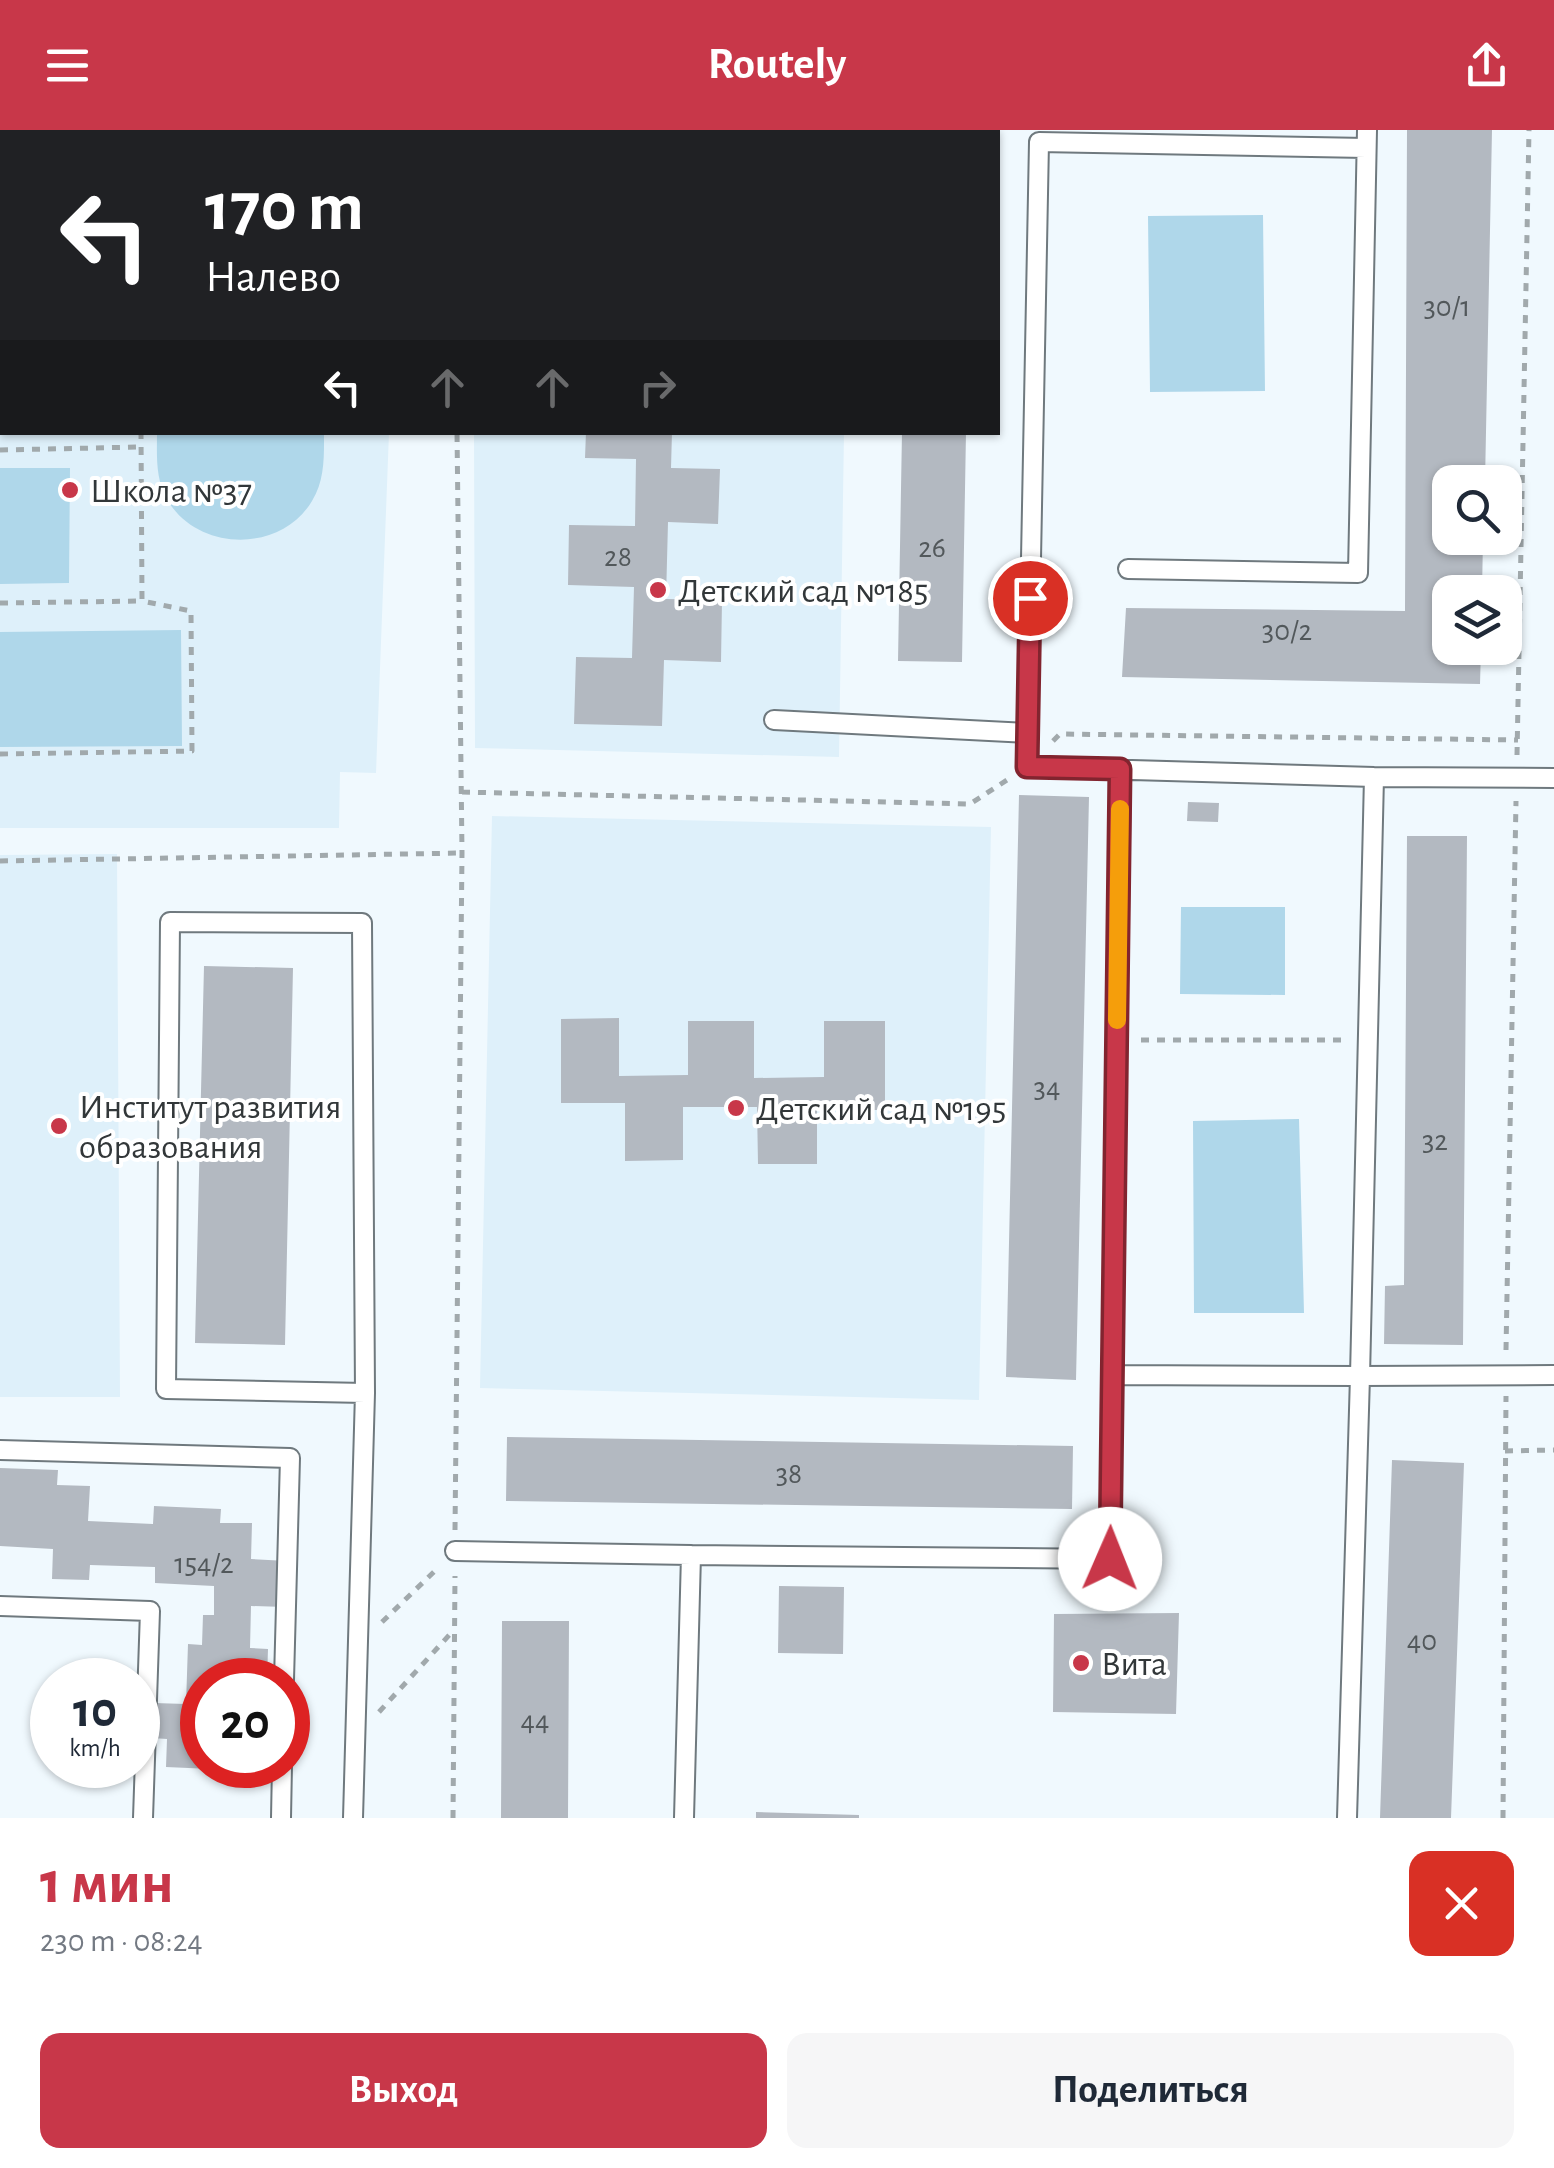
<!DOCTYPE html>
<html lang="ru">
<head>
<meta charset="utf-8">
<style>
	:root { --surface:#fff; --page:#f6f6f7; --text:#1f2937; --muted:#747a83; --accent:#c83749 }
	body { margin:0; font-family:"Alegreya Sans",sans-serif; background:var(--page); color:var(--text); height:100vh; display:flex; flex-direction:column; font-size:38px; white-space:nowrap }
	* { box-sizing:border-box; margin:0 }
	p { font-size:32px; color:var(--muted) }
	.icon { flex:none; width:55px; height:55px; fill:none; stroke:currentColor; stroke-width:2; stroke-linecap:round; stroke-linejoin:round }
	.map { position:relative; height:1688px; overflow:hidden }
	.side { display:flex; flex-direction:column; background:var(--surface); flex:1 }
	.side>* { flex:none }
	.banner { position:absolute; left:0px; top:0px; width:1000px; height:305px; box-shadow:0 2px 8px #0004; background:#202124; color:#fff; overflow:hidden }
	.buttons { position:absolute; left:1432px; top:335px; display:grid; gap:20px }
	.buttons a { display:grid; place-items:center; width:90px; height:90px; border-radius:20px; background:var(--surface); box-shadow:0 2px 8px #0004; font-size:50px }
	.speed { position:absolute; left:30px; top:1528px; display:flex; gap:20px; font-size:50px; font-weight:700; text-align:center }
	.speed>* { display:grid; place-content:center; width:130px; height:130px; border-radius:50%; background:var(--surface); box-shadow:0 2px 8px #0004; line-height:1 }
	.speed small { font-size:25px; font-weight:400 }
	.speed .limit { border:15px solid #d22; background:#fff; color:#111 }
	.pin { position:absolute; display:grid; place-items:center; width:85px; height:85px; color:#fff; margin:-42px; border:5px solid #fff; border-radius:50%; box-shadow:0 2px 10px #0007 }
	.me { position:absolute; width:110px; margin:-55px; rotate:1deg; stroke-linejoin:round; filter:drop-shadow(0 0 8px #0008) }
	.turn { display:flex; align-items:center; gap:35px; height:210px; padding:0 40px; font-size:45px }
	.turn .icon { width:130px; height:130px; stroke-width:2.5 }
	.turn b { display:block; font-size:70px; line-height:85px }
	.lanes { display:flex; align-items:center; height:95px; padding:0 40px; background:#0003; justify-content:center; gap:50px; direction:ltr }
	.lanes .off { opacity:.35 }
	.round { display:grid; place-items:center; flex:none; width:105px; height:105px; border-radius:20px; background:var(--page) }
	.headline { display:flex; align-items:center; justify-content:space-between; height:170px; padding:0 40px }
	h1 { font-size:60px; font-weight:700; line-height:75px; color:var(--accent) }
	.action { display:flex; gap:20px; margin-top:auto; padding:20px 40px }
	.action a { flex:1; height:115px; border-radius:20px; background:var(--accent); color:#fff; font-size:40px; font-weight:700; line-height:115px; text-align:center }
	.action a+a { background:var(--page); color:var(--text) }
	header { display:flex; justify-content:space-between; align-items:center; height:130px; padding:0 40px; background:var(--accent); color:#fff; font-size:45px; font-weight:700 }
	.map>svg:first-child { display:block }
	.built { fill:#def0fa }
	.green { fill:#afd7ea }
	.building { fill:#b3b9c1 }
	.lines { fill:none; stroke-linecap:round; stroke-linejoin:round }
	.lane-casing { stroke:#6f797e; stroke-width:22 }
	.path { stroke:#a1a9ac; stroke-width:5; stroke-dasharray:8 8; stroke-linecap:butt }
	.lane { stroke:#fff; stroke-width:18 }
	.route-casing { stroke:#82242f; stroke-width:25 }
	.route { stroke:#c83749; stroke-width:18 }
	.slow { stroke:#f59e0b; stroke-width:18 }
	.poi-dot { fill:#c83749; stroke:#fff; stroke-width:4 }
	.labels { text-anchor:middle; stroke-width:8; stroke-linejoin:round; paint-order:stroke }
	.number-label { font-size:30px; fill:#52585b }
	.poi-label { font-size:35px; fill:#323739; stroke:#fff; text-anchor:start }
</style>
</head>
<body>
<header><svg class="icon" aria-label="menu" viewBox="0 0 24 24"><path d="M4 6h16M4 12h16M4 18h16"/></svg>Routely<svg class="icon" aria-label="share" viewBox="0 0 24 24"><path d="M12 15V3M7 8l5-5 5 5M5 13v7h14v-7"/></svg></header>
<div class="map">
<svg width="1554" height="1688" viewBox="0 0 1554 1688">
	<rect width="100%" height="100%" fill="#f0f9fe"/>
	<path class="built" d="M0 0H398L2 2V302L389 303 376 643 340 642 339 698H0Z
		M474 303H844L839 627 475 618Z
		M492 686 991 697 979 1270 480 1258Z
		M117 724 120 1267H0V725Z"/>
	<path class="green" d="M1263 85 1265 261 1150 262 1148 86Z
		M157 303H324C324 326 325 350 312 371 281 423 199 422 168 371 155 349 157 326 157 303Z
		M0 338H70L69 453 0 454Z
		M181 500 182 616 0 617V502Z
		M1181 777H1285V865L1180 864Z
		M1299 989 1304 1183H1194L1193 991Z"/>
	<path class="building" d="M1407 0H1492L1485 352H1450V408H1483L1482 462H1450V518H1481L1480 554 1122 547 1126 478 1405 481Z
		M586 302H672L671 338 720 339 718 394 668 392 666 469 722 470 721 532 664 530 662 596 574 594 576 527 632 528 634 457 568 455 569 395 635 396 636 329 585 328Z
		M902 302H966L962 532 898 531Z
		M1019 665 1089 667 1076 1250 1006 1247Z
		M1188 672 1219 673 1218 692 1187 691Z
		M1407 706H1467L1463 1215 1384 1214 1385 1156 1404 1155Z
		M204 836 293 838 285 1215 195 1213Z
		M619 888V946L688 945V891H754V948L824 947V891H885V980H817V1034H758L757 977H683V1030L625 1031V973H561V889Z
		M507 1307 1073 1316 1072 1379 506 1371Z
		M1392 1330 1464 1333 1451 1688H1380Z
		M0 1338 58 1340 57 1355 90 1356 88 1391 153 1394 154 1376 221 1379 220 1393H252L251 1429 287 1431 285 1477 251 1476 250 1518 268 1519 267 1550H202V1635H211V1639L166 1637 167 1609 152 1608 154 1573 186 1574 188 1514 202 1515 203 1485H214V1456L155 1453V1437L90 1435 89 1450 52 1449 53 1419 0 1416Z
		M779 1456 844 1457 843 1524 778 1523Z
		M1179 1483 1176 1584 1053 1582 1054 1484Z
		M502 1491H569L568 1688H501Z
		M756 1682 859 1685V1688H756Z"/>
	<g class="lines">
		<g class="lane-casing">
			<path id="lane" d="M1366 18 1039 12 1027 637 1374 647 1554 648
				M1128 439 1358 443 1367 0
				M774 590 1028 603
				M1113 1245 1360 1246 1374 647
				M0 1320 290 1328 284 1550
				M455 1421 691 1425 684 1688
				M691 1425 1110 1429 1121 639
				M0 1476 150 1481 143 1688
				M281 1688 282 1635
				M353 1688 365 1263 362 793 170 792 166 1259 365 1263
				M1347 1688 1360 1246 1554 1245"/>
		</g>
		<path class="path" d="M454 0V2
			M0 86H2
			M0 201 2 200
			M0 320 141 317
			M0 473 142 471 141 302
			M1053 611 1060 604 1518 610
			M0 624 192 621 191 481 142 471
			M1517 625 1529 0
			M462 662 970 674 1007 650
			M0 731 462 723
			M1141 910H1345
			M1506 1220 1516 671
			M1505 1321 1554 1320
			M455 1400 462 723 457 302
			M382 1492 439 1437
			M379 1582 452 1502
			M453 1688 455 1446
			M1503 1688 1506 1266"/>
		<use href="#lane" class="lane"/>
	</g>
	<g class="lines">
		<g class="route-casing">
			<path id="route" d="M1030 468 1027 637 1120 639 1110 1429"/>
		</g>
		<use href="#route" class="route"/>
		<path class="slow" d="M1117 890 1120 679"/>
	</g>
	<g class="poi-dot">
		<circle cx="70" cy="360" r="10"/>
		<circle cx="658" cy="460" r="10"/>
		<circle cx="736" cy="978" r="10"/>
		<circle cx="59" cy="996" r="10"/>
		<circle cx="1081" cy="1533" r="10"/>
	</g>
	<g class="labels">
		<g class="number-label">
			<text x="1447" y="186">30/1</text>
			<text x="932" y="427">26</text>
			<text x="618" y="436">28</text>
			<text x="1287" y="510">30/2</text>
			<text x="1047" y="967">34</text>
			<text x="1435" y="1020">32</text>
			<text x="789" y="1353">38</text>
			<text x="204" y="1443">154/2</text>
			<text x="1422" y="1520">40</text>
			<text x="535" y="1600">44</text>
		</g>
		<g class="poi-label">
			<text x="90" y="372">Школа №37</text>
			<text x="678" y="472">Детский сад №185</text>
			<text x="79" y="988">Институт развития<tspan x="79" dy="40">образования</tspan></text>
			<text x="756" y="990">Детский сад №195</text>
			<text x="1101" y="1545">Вита</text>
		</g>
	</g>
</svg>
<div class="buttons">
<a><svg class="icon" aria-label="search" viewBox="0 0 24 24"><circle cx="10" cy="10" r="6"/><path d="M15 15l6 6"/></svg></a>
<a><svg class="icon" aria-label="layers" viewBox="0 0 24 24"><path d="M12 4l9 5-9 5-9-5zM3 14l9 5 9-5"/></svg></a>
</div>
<div class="speed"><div>10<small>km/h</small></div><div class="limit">20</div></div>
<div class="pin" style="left:1030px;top:468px;background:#d93025"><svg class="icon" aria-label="arrive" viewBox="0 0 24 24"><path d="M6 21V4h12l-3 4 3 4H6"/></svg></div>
<svg class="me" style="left:1110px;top:1429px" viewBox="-20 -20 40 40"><circle r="19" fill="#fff"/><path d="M0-13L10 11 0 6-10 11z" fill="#c83749"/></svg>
<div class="banner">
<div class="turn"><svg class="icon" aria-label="left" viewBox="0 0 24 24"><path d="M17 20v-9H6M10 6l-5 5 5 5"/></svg><div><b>170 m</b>Налево</div></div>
<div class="lanes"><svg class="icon" aria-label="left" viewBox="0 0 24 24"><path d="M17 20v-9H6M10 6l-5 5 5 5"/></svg><svg class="icon off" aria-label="ahead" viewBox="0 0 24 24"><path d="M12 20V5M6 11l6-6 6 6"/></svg><svg class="icon off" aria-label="ahead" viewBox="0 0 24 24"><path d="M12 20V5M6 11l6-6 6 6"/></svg><svg class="icon off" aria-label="right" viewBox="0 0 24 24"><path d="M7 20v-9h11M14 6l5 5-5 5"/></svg></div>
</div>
</div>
<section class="side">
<div class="headline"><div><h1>1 мин</h1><p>230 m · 08:24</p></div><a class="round" style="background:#d93025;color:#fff"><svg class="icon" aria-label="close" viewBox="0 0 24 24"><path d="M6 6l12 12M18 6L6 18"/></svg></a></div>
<div class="action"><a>Выход</a><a>Поделиться</a></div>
</section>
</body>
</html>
